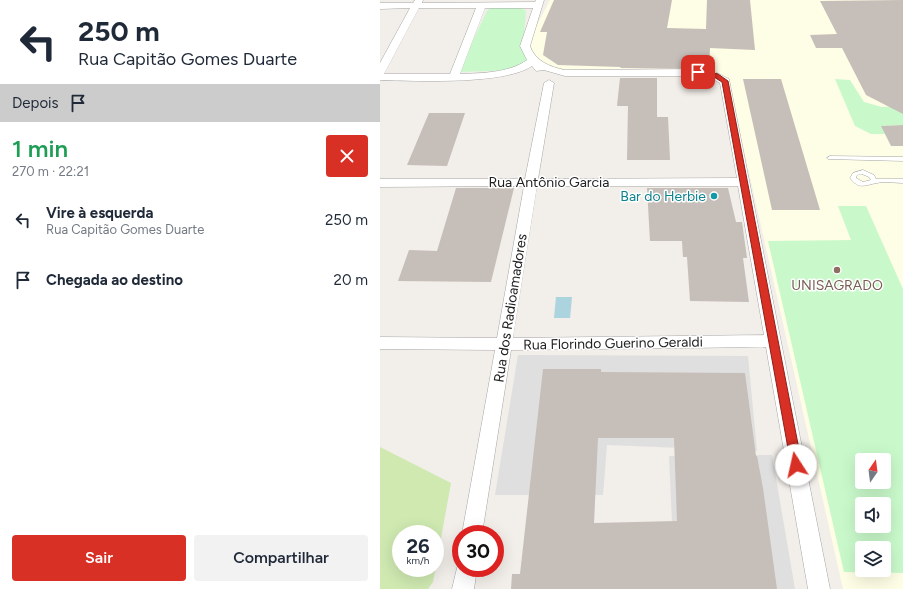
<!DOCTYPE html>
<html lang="pt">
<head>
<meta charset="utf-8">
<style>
	:root { --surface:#fff; --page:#f2f2f3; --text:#1f2937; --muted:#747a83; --accent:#d93025 }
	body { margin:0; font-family:Figtree,sans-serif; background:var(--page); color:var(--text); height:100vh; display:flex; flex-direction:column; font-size:15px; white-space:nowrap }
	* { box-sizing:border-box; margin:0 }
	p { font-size:13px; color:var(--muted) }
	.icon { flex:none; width:22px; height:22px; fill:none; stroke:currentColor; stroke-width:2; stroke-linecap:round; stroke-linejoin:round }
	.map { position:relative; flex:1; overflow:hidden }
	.sheet { display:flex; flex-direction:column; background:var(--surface); width:380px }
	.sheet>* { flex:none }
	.top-card { background:#fff; color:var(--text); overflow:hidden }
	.needle { width:26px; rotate:14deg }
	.tools { position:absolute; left:475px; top:453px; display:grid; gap:8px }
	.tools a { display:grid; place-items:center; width:36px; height:36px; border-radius:4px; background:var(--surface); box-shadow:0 4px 16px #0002; font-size:20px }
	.speed { position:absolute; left:12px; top:525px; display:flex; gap:8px; font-size:20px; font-weight:700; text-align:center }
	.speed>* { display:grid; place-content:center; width:52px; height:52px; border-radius:50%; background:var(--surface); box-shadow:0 4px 16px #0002; line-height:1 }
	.speed small { font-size:10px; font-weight:400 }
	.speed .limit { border:6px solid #d22; background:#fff; color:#111 }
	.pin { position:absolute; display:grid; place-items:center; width:34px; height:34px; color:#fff; margin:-17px; border-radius:8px; box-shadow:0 2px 6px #0006 }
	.me { position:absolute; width:44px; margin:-22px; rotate:350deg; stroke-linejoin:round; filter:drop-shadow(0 0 3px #0008) }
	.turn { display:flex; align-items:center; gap:14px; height:84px; padding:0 12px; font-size:18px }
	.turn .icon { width:52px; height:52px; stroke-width:2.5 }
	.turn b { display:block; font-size:28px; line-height:34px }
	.then { display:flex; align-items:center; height:38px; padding:0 12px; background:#0003; gap:8px; font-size:15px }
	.round { display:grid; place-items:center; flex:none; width:42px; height:42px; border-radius:4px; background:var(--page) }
	.overview { display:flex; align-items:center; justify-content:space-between; height:68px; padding:0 12px }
	h1 { font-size:24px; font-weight:600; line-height:30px; color:#1e9e55 }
	.cta { display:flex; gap:8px; margin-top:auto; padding:8px 12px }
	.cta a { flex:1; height:46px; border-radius:4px; background:var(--accent); color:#fff; font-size:16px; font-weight:600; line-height:46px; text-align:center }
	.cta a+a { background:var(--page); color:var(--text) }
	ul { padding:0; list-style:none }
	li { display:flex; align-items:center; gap:12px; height:60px; padding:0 12px }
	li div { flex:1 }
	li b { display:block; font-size:15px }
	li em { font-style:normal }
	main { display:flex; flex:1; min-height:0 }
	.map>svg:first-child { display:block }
	.residential { fill:#e0dfdf }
	.education { fill:#fefde5; fill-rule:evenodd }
	.grass { fill:#cfe9b1; fill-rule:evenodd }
	.park { fill:#c9f9cb; fill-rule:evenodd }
	.water { fill:#abd4de }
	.building { fill:#c6beb8; fill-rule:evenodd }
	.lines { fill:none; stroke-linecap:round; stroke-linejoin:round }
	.lane-casing { stroke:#a6a6a6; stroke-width:1 }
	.street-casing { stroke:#a6a6a6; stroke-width:1 }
	.lane { fill:#fff; fill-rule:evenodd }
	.street { fill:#fff; fill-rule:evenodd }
	.route { fill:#d93025; stroke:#8d1f18 }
	.culture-dot { fill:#0f9aa8; stroke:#fff; stroke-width:1.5 }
	.education-dot { fill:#8d6e63; stroke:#fff; stroke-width:1.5 }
	.labels { text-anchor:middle; stroke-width:3; stroke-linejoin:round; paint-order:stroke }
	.street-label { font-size:14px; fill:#222; stroke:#fff }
	.culture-label { font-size:14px; fill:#0d838f; stroke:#fff; text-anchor:end }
	.education-label { font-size:14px; fill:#785e54; stroke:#fff }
</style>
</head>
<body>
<main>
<section class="sheet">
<div class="top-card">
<div class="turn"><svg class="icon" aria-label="left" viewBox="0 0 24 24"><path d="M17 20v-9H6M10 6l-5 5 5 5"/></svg><div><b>250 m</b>Rua Capitão Gomes Duarte</div></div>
<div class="then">Depois<svg class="icon" aria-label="arrive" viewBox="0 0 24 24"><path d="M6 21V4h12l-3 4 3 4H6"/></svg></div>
</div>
<div class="overview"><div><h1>1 min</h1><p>270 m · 22:21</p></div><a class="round" style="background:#d93025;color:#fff"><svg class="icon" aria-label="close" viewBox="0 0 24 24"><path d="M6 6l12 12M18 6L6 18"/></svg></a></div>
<ul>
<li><svg class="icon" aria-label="left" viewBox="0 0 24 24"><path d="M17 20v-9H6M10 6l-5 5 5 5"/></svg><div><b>Vire à esquerda</b><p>Rua Capitão Gomes Duarte</p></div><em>250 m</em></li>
<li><svg class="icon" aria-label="arrive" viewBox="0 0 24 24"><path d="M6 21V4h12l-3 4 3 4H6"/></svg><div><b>Chegada ao destino</b></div><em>20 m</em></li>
</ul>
<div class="cta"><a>Sair</a><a>Compartilhar</a></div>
</section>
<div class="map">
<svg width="523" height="589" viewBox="0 0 523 589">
	<rect width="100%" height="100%" fill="#f2eee9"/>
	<path class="residential" d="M138 355 368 356 377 451 227 445 223 495H115Z
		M392 455 415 589H295L289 456Z"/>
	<path class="education" d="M170 0H523V589H463L348 80 328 72H171L155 62 146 46ZM482 460H504V482H482ZM482 504H504V526H482ZM482 548H504V570H482Z"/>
	<path class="grass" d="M0 447 71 483 53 582 48 589H0ZM21 534H55V568H21Z"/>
	<path class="park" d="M112 7 141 8 146 11 143 45 147 63 135 70 78 72 107 11Z
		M455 79 470 80 484 102 502 107 523 106V125L502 126 505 134H491L475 126Z
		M458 206H486L523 289V573L464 572 388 241 471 240ZM482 460H504V482H482ZM482 504H504V526H482ZM482 548H504V570H482Z"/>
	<path class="water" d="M176 297H192L190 318H174Z"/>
	<path class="building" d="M174 0H292L287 28 326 29 327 0H370L375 50 330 48 329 69 240 68 241 67 178 65 163 55 167 32H160Z
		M523 0V114L486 95 462 48H436L430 35 457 34 440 1Z
		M240 78H277V117H288L290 160H247L248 106H237Z
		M363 79H401L440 210H392Z
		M49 113H85L67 166 27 165Z
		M523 125V146H511L501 126Z
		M76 188H134L111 282 18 281 29 250 57 251Z
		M267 188H348L356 222H362L367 258H363L369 302 310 301 307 257H303L302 241H270Z
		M163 369H221V372L365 373 376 456H377L383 488 397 589H131L132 574H140ZM218 438H294L297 521 214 523Z"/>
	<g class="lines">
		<g class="lane-casing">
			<path id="lane" d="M450 156 523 157V161L448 159 447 158Z
				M483 170 494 175 496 179H523V183C515 183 505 181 497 183 485 185 479 190 470 178L473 173ZM482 174 489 177 491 180 483 182 476 178 477 175Z"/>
		</g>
		<g class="street-casing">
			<path id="street" d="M35 0H43L42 3 155 2 156 0H164L150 46C155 61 170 67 185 70L318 69 333 71 349 79 450 589H428L386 347 131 350 102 534H82L115 350 0 349V337L117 338 144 186 0 187V179H145L164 83 169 80 174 83 158 179 357 178 340 83 327 76H185L164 70 156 71 152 66C125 85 35 81 0 80V63L30 8 0 9V3H33ZM39 8H96L70 74H4ZM105 8H153L140 46 147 60C129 73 102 73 80 74ZM157 186H358L384 335 133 338Z
				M81 560V568H97L94 589H72L77 568Z"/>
		</g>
		<use href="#lane" class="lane"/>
		<use href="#street" class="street"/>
	</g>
	<path class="route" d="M318 70 338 74 348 81 422 465 420 469 416 470 413 469 411 465 342 82 334 77 315 73V72Z"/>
	<circle class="culture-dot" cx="334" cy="196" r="4"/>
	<circle class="education-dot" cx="457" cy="270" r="4"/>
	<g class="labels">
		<g class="street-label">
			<text x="169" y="187">Rua Antônio Garcia</text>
			<text transform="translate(130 308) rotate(-81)" y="5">Rua dos Radioamadores</text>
			<text transform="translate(233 343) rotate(-1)" y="5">Rua Florindo Guerino Geraldi</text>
		</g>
		<g class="culture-label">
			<text x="326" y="201">Bar do Herbie</text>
		</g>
		<g class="education-label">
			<text x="457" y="290">UNISAGRADO</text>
		</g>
	</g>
</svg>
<div class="tools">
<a><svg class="needle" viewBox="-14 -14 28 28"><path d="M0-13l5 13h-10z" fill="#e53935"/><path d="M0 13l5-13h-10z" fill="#747a83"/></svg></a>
<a><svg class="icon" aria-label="sound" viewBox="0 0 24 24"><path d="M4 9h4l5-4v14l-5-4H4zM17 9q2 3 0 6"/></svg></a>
<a><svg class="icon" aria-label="layers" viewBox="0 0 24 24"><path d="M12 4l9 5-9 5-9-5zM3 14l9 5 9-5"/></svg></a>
</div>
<div class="speed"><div>26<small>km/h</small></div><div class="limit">30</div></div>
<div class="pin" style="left:318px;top:72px;background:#d93025"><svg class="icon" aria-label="arrive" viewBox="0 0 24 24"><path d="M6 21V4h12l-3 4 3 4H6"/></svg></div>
<svg class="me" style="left:416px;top:465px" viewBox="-20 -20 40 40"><circle r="19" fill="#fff"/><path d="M0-13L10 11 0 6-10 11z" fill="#d93025"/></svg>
</div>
</main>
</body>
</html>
